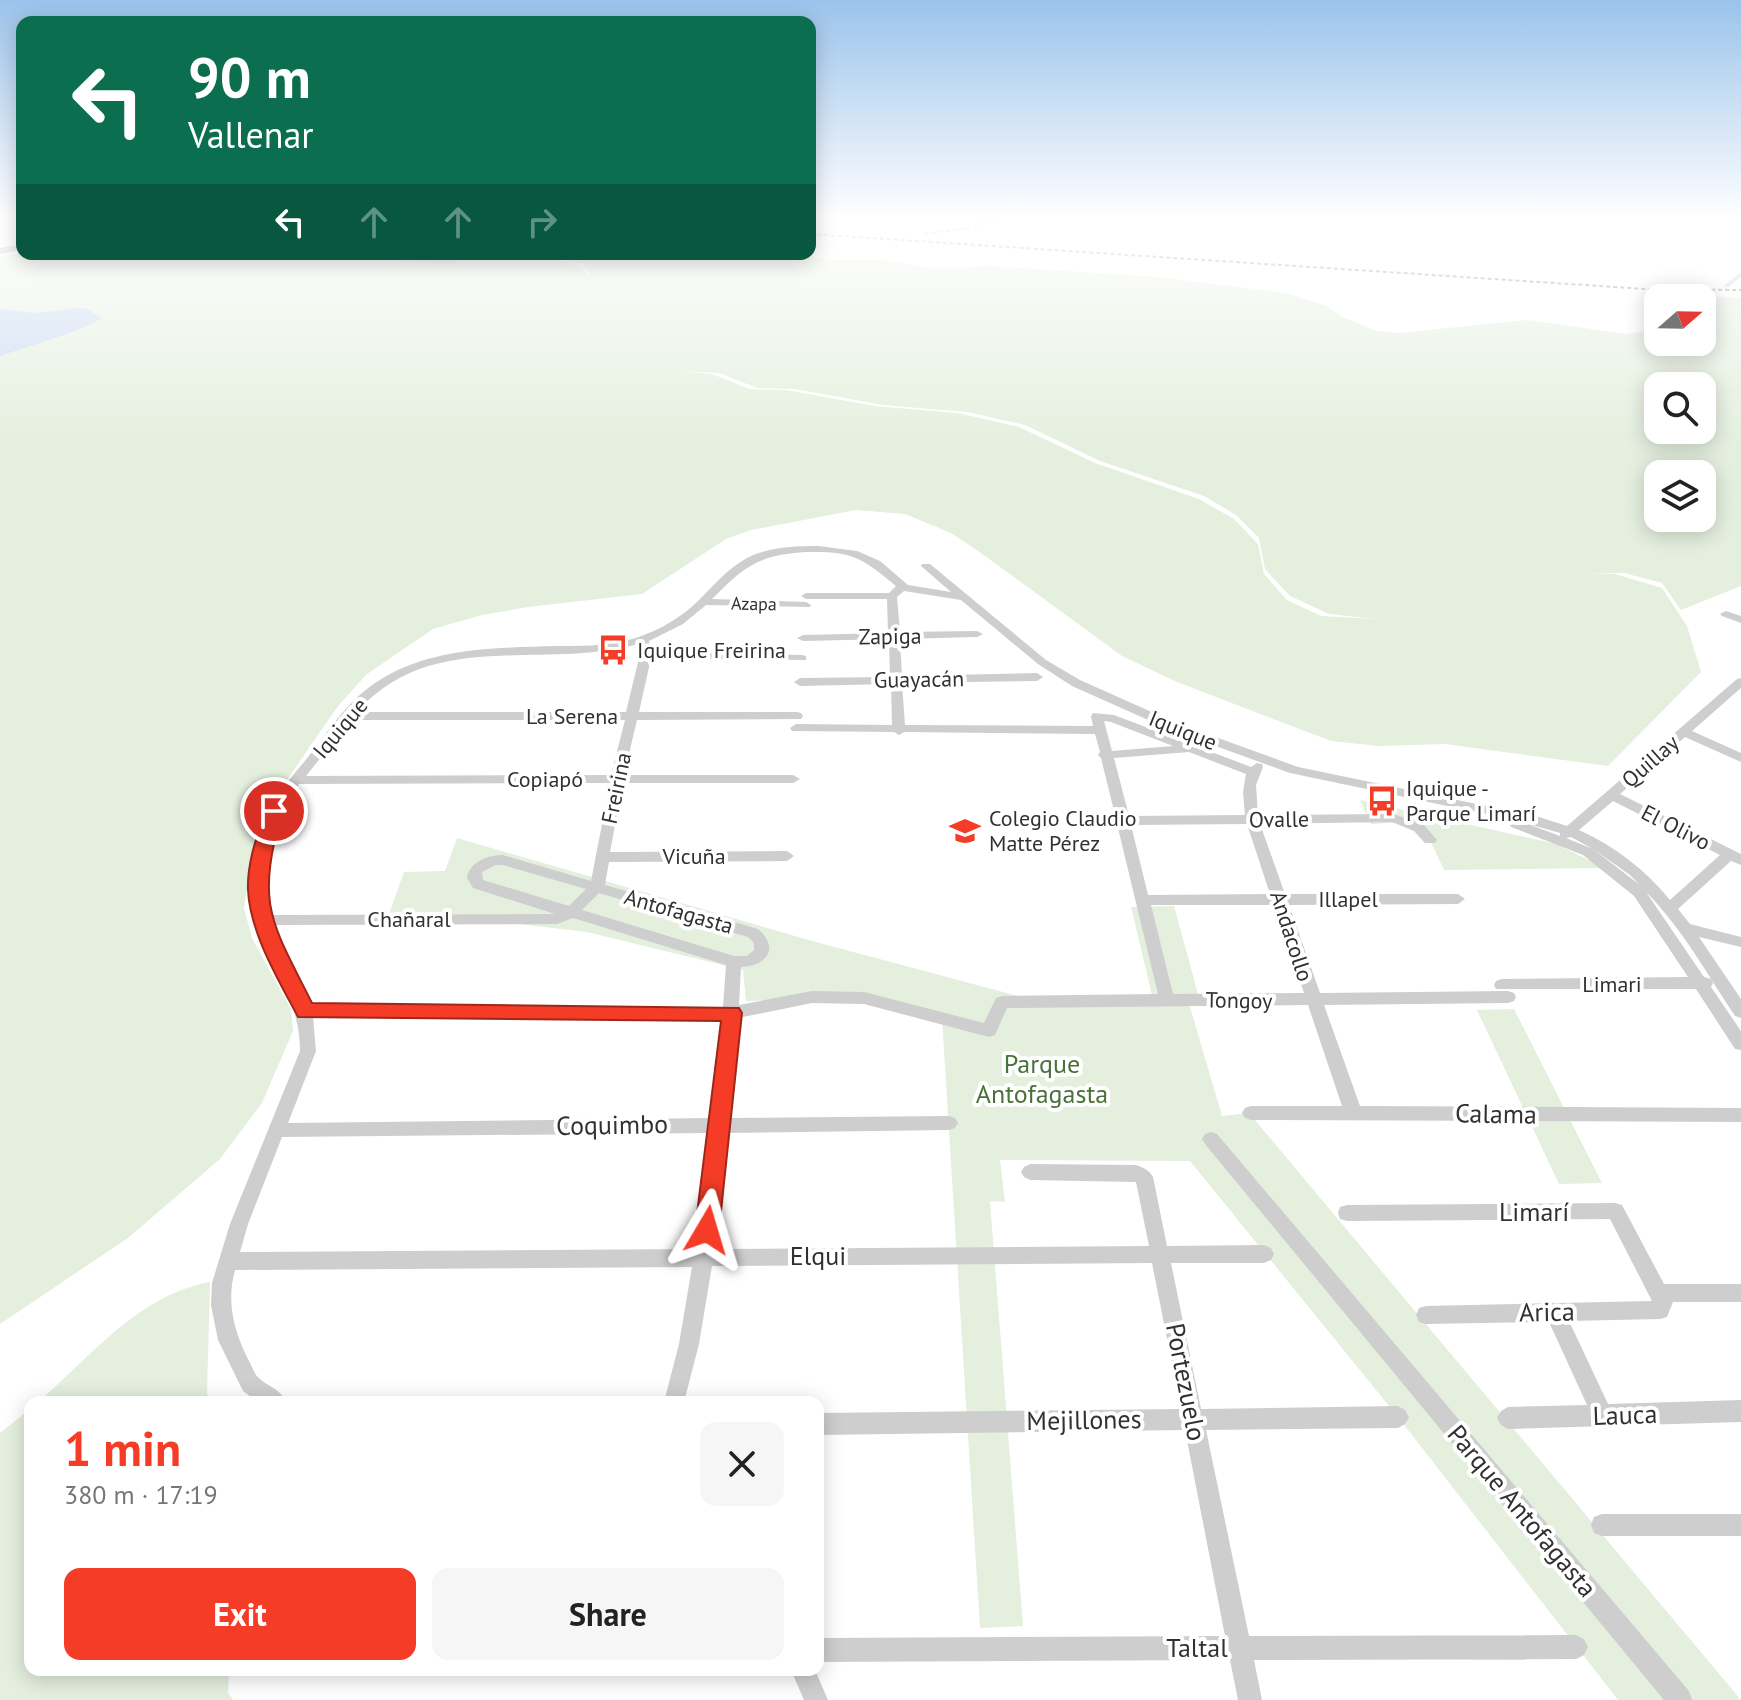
<!DOCTYPE html>
<html lang="en">
<head>
<meta charset="utf-8">
<style>
	:root { --surface:#fff; --page:#f6f6f6; --text:#222; --muted:#767676; --accent:#f43c26 }
	body { margin:0; font-family:"PT Sans",sans-serif; background:var(--page); color:var(--text); height:100vh; display:flex; flex-direction:column; font-size:30px; white-space:nowrap }
	* { box-sizing:border-box; margin:0 }
	p { font-size:26px; color:var(--muted) }
	.icon { flex:none; width:44px; height:44px; fill:none; stroke:currentColor; stroke-width:2; stroke-linecap:round; stroke-linejoin:round }
	.map { position:relative; flex:1; overflow:hidden }
	.side { position:absolute; left:24px; top:1396px; width:800px; height:280px; display:flex; flex-direction:column; background:var(--surface); border-radius:16px; box-shadow:0 4px 20px #0003 }
	.side>* { flex:none }
	.hud { position:absolute; left:16px; top:16px; width:800px; height:244px; border-radius:16px; box-shadow:0 4px 20px #0003; background:#0b6e4f; color:#fff; overflow:hidden }
	.needle { width:52px; rotate:70deg }
	.tools { position:absolute; left:1644px; top:284px; display:grid; gap:16px }
	.tools a { display:grid; place-items:center; width:72px; height:72px; border-radius:16px; background:var(--surface); box-shadow:0 4px 20px #0003; font-size:40px }
	.pin { position:absolute; display:grid; place-items:center; width:68px; height:68px; color:#fff; margin:-34px; border:4px solid #fff; border-radius:50%; box-shadow:0 2px 8px #0007 }
	.me { position:absolute; width:88px; margin:-44px; rotate:7deg; stroke-linejoin:round; filter:drop-shadow(0 0 6px #0008) }
	.turn { display:flex; align-items:center; gap:28px; height:168px; padding:0 40px; font-size:36px }
	.turn .icon { width:104px; height:104px; stroke-width:2.5 }
	.turn b { display:block; font-size:56px; line-height:68px }
	.lanes { display:flex; align-items:center; height:76px; padding:0 40px; background:#0003; justify-content:center; gap:40px; direction:ltr }
	.lanes .off { opacity:.35 }
	.round { display:grid; place-items:center; flex:none; width:84px; height:84px; border-radius:16px; background:var(--page) }
	.summary { display:flex; align-items:center; justify-content:space-between; height:136px; padding:0 40px }
	h1 { font-size:48px; font-weight:700; line-height:60px; color:var(--accent) }
	.action { display:flex; gap:16px; margin-top:auto; padding:16px 40px }
	.action a { flex:1; height:92px; border-radius:16px; background:var(--accent); color:#fff; font-size:32px; font-weight:700; line-height:92px; text-align:center }
	.action a+a { background:var(--page); color:var(--text) }
	.map>svg:first-child { display:block }
	.green { fill:#e4efde; fill-rule:evenodd }
	.water { fill:#c9d9f0 }
	.lines { fill:none; stroke-linecap:round; stroke-linejoin:round }
	.street { fill:#cecece; fill-rule:evenodd }
	.primary { fill:#a9a9a9; fill-rule:evenodd }
	.rail { stroke:#868686; stroke-width:2; stroke-dasharray:4 3; stroke-linecap:butt }
	.route { fill:#f43c26; stroke:#9f2719; stroke-width:2 }
	.labels { text-anchor:middle; stroke-width:8; stroke-linejoin:round; paint-order:stroke }
	.far-street-label { font-size:18px; fill:#313131; stroke:#fff }
	.street-label { font-size:22px; fill:#313131; stroke:#fff }
	.poi-label { font-size:22px; fill:#313131; stroke:#fff; text-anchor:start }
	.near-park-label { font-size:26px; fill:#497139; stroke:#fff }
	.near-street-label { font-size:26px; fill:#313131; stroke:#fff }
</style>
</head>
<body>
<div class="map">
<svg width="1741" height="1700" viewBox="0 0 1741 1700">
	<rect width="100%" height="100%" fill="#fff"/>
	<path class="green" d="M22 253 520 254 515 257 541 255 580 266 587 276 591 274 584 264 544 254H791L833 260H884L932 268 989 266 1158 277 1286 293 1327 306 1343 317 1376 331 1399 333 1527 320 1626 334 1658 329V342H1702V298H1695L1741 297V586L1681 610 1662 583 1624 573 1583 574H1615L1662 588 1687 626 1701 672 1608 766 1445 744 1379 746 1331 741 1177 682 1122 656 981 553 951 533 905 514 856 510 751 530 726 539 642 594 528 607 482 615 433 629 367 674 338 706 257 823 244 908 252 938 291 1009 293 1031 262 1103 220 1159 128 1238 0 1324V257ZM679 371 719 373 757 388 795 389 883 405 967 412 1025 425 1100 461 1204 496 1236 515 1259 538 1265 569 1290 596 1329 614 1376 619 1321 616 1287 600 1264 574 1258 544 1234 519 1199 499 1095 463 1019 427 958 413 875 406 786 390 750 389 712 374ZM1658 386H1702V430H1658ZM1658 474H1702V518H1658Z
		M1360 800 1556 844 1605 868 1444 870 1430 840 1407 822 1371 824Z
		M457 838 812 941 1018 996 1188 1000 1222 1116 1249 1113 1741 1700H1618L1398 1417 1190 1161 1000 1160 1005 1202 990 1201 1023 1626 980 1628 942 1018 864 998 746 1001 743 970 587 932 510 923 385 925 404 872 445 871Z
		M1174 906 1198 994 1152 995 1131 907Z
		M1514 1009 1602 1183 1559 1184 1477 1010Z
		M210 1282 207 1393 210 1402H38C91 1357 138 1295 210 1282Z
		M30 1409V1670H229L228 1693 233 1700H0V1433Z"/>
	<path class="water" d="M380 254H481L451 264 383 260 379 257Z
		M79 308 88 309 101 318C94 327 18 350 0 356V309L35 313Z"/>
	<g class="lines">
		<path class="street" d="M1741 272V277L1728 287H1724V285Z
			M818 546 857 551 880 561 908 585 951 592 921 566 922 564H930L1046 660 1080 680 1174 722 1298 767 1539 817 1567 826 1737 679 1741 678V688L1692 731 1741 753V762L1685 737 1620 794 1741 854V865L1731 861 1678 909 1690 924 1741 937V947L1699 937 1741 999V1018L1735 1016C1707 974 1682 928 1646 892L1704 977 1711 979 1713 983 1711 987 1741 1031V1050L1735 1049 1696 989H1496L1494 985 1496 981 1502 979 1688 977 1634 896 1583 855 1511 827 1509 824 1514 820 1290 773 1166 728 1072 686 1038 664 961 600 904 591 897 597 900 632 977 631 983 634 977 637 900 639 902 676 1037 673 1043 677 1037 681 902 683 905 725 1093 726 1091 716 1093 713 1114 715 1251 767 1257 763 1262 764 1263 767 1256 785 1258 815 1394 814 1424 825 1437 840 1435 843H1425L1414 831 1392 822 1260 824 1285 894H1458L1465 899 1458 904 1289 905 1320 993 1508 991 1514 993 1516 997 1514 1001 1508 1003 1324 1005 1360 1106 1741 1108V1122L1251 1120 1245 1118 1242 1113 1245 1108 1251 1106H1342L1308 1005 1007 1008 995 1035 989 1037 864 1004 812 1003 738 1018 729 1118 949 1116 955 1118 958 1123 955 1128 949 1130 727 1133 714 1249 1149 1246 1136 1182 1030 1180 1024 1177 1021 1172 1024 1167 1030 1164 1136 1165C1144 1168 1149 1170 1153 1177L1167 1246 1264 1245 1271 1248 1274 1254 1271 1260 1264 1263H1171L1201 1409 1398 1406 1405 1410 1409 1417 1405 1424 1398 1428 1206 1430 1249 1636 1576 1635 1584 1639 1588 1647 1584 1655 1576 1659 1254 1660 1262 1700H1238L1230 1660 818 1662V1638L1225 1636 1185 1430 818 1435V1413L1181 1409 1152 1263 712 1266 699 1344 684 1402H664L679 1344 692 1267 235 1270C226 1302 234 1332 249 1361 252 1366 254 1374 259 1378 268 1387 281 1389 286 1402H258L243 1391 218 1340 211 1305 212 1283 230 1224 300 1051C300 987 255 954 251 892 248 841 271 800 304 762 324 738 342 708 367 689 421 647 492 648 558 646 580 646 602 646 624 641 651 635 677 621 697 602 713 586 727 569 747 558 769 547 794 546 818 546ZM806 552C853 551 861 557 896 586L889 593H806L801 596 806 599H887L888 633 803 635 797 638 803 641 889 639 890 677 800 678 794 682 800 686 891 684 892 725 796 724 790 728 792 731 894 732 899 735 904 732 1095 734 1100 752 1098 755 1101 758 1116 819 1114 821 1117 824 1158 994 1002 996 996 998 984 1023 864 992 812 991 739 1005 741 967C767 966 780 948 758 929L605 885 609 862 787 861 794 856 787 851 610 852 623 783H793L800 779 793 775H624L637 720 801 719 803 716 801 713 797 712H639L651 658 806 660V656L802 655 651 651 649 641 683 624 706 605 810 607 811 605 806 602 712 599C745 566 758 555 806 552ZM638 644 640 654 626 712H357C432 627 543 671 638 644ZM351 720H625L611 775 306 776ZM1104 721 1111 722 1173 746 1112 751ZM1189 752 1246 774 1243 792 1245 815 1129 816 1114 758ZM610 783 591 881 503 855C488 855 469 862 467 878L473 888 555 914 268 915C260 867 270 823 299 784ZM1613 801 1720 855 1670 900C1645 869 1614 846 1579 830ZM1525 823 1560 833V836ZM1247 824 1270 894 1148 895 1131 825ZM1571 837 1593 849 1566 838ZM1593 849 1630 875 1640 885ZM496 865H503L586 889 569 906 483 880 482 872ZM599 893 748 937 754 943V950L747 956H734L582 910ZM1151 905H1274L1304 993 1173 994ZM573 918 726 965 723 1007 310 1005 279 945 271 925 557 924ZM313 1017 722 1019 711 1118 288 1123 316 1051ZM709 1133 695 1249 240 1252 248 1224 282 1137Z
			M1726 611 1741 616V623L1722 616 1720 614Z
			M1211 1132 1217 1134 1689 1691 1692 1700H1664L1205 1144 1202 1139 1205 1134Z
			M1615 1203 1622 1205 1664 1284H1741V1302H1673L1667 1317 1660 1319 1569 1321 1608 1404 1741 1400V1422L1508 1429 1501 1425 1497 1418 1501 1411 1508 1407 1587 1405 1549 1322 1426 1324 1419 1322 1416 1315 1419 1308 1426 1306 1652 1301 1610 1219 1347 1221 1340 1219 1338 1213 1340 1207 1347 1205Z
			M1602 1514H1741V1536H1602L1594 1533 1591 1525 1594 1517Z
			M791 1670H815L828 1700H804Z"/>
		<path class="primary" d="M22 244V250L0 254V248Z"/>
		<path class="rail" d="M810 234 1645 289 1741 290
			M925 234 968 228 1012 216"/>
	</g>
	<linearGradient id="sky" x2="0" y2="1"><stop stop-color="#9bc3eb"/><stop offset="0.48" stop-color="#fff"/><stop offset="1" stop-color="#fff" stop-opacity="0"/></linearGradient>
	<rect width="1741" height="454" fill="url(#sky)"/>
	<path class="route" d="M274 806 282 811C256 906 270 919 312 1003L739 1008 742 1013 719 1230 716 1238 707 1241 698 1238 695 1230 721 1021 298 1017C278 979 250 933 248 890 247 863 257 836 265 811Z"/>
	<defs>
		<g id="bus-bare" transform="scale(2.4)"><path d="M-5-6H5V4H4V6H2V4H-2V6H-4V4H-5ZM-3.5-4V0h7V-4ZM-3.5 1.2v1.5H-2V1.2ZM2 1.2v1.5H3.5V1.2Z" fill="#f43c26" stroke="#fff" stroke-width="2.5" paint-order="stroke"/></g>
		<g id="school-bare" transform="scale(2.4)"><path d="M0-5L7-2L0 1L-7-2ZM-4 1L0 2.5L4 1V4Q0 6-4 4Z" fill="#f43c26" stroke="#fff" stroke-width="2.5" paint-order="stroke"/></g>
	</defs>
	<g fill-rule="evenodd">
		<use href="#bus-bare" x="613" y="650"/>
		<use href="#bus-bare" x="1382" y="801"/>
		<use href="#school-bare" x="965" y="831"/>
	</g>
	<g class="labels">
		<g class="far-street-label">
			<text transform="translate(754 604) rotate(1)" y="6">Azapa</text>
		</g>
		<g class="street-label">
			<text transform="translate(890 636) rotate(-1)" y="8">Zapiga</text>
			<text transform="translate(919 679) rotate(-1)" y="8">Guayacán</text>
			<text x="572" y="724">La Serena</text>
			<text transform="translate(340 728) rotate(-50)" y="8">Iquique</text>
			<text transform="translate(1183 730) rotate(22)" y="8">Iquique</text>
			<text transform="translate(1650 761) rotate(-41)" y="8">Quillay</text>
			<text x="545" y="787">Copiapó</text>
			<text transform="translate(616 788) rotate(-78)" y="8">Freirina</text>
			<text transform="translate(1279 819) rotate(-1)" y="8">Ovalle</text>
			<text transform="translate(1676 827) rotate(27)" y="8">El Olivo</text>
			<text x="694" y="864">Vicuña</text>
			<text x="1348" y="907">Illapel</text>
			<text transform="translate(679 911) rotate(16)" y="8">Antofagasta</text>
			<text x="409" y="927">Chañaral</text>
			<text transform="translate(1292 936) rotate(72)" y="8">Andacollo</text>
			<text x="1612" y="992">Limari</text>
			<text transform="translate(1239 1000) rotate(1)" y="8">Tongoy</text>
		</g>
		<g class="poi-label">
			<text x="637" y="658">Iquique Freirina</text>
			<text x="1406" y="796">Iquique -<tspan x="1406" dy="25">Parque Limarí</tspan></text>
			<text x="989" y="826">Colegio Claudio<tspan x="989" dy="25">Matte Pérez</tspan></text>
		</g>
		<g class="near-park-label">
			<text x="1042" y="1073">Parque<tspan x="1042" dy="30">Antofagasta</tspan></text>
		</g>
		<g class="near-street-label">
			<text transform="translate(1496 1114) rotate(1)" y="9">Calama</text>
			<text transform="translate(612 1125) rotate(-1)" y="9">Coquimbo</text>
			<text x="1534" y="1221">Limarí</text>
			<text x="818" y="1265">Elqui</text>
			<text transform="translate(1547 1312) rotate(-1)" y="9">Arica</text>
			<text transform="translate(1186 1382) rotate(79)" y="9">Portezuelo</text>
			<text transform="translate(1625 1415) rotate(-2)" y="9">Lauca</text>
			<text transform="translate(1084 1420) rotate(-1)" y="9">Mejillones</text>
			<text transform="translate(1522 1511) rotate(50)" y="9">Parque Antofagasta</text>
			<text x="1197" y="1657">Taltal</text>
		</g>
	</g>
</svg>
<div class="tools">
<a><svg class="needle" viewBox="-14 -14 28 28"><path d="M0-13l5 13h-10z" fill="#e53935"/><path d="M0 13l5-13h-10z" fill="#767676"/></svg></a>
<a><svg class="icon" aria-label="search" viewBox="0 0 24 24"><circle cx="10" cy="10" r="6"/><path d="M15 15l6 6"/></svg></a>
<a><svg class="icon" aria-label="layers" viewBox="0 0 24 24"><path d="M12 4l9 5-9 5-9-5zM3 14l9 5 9-5"/></svg></a>
</div>
<div class="pin" style="left:274px;top:811px;background:#d93025"><svg class="icon" aria-label="arrive" viewBox="0 0 24 24"><path d="M6 21V4h12l-3 4 3 4H6"/></svg></div>
<svg class="me" style="left:707px;top:1230px" viewBox="-20 -20 40 40"><path d="M0-17L14 15 0 8-14 15z" fill="#f43c26" stroke="#fff" stroke-width="4"/></svg>
<div class="hud">
<div class="turn"><svg class="icon" aria-label="left" viewBox="0 0 24 24"><path d="M17 20v-9H6M10 6l-5 5 5 5"/></svg><div><b>90 m</b>Vallenar</div></div>
<div class="lanes"><svg class="icon" aria-label="left" viewBox="0 0 24 24"><path d="M17 20v-9H6M10 6l-5 5 5 5"/></svg><svg class="icon off" aria-label="ahead" viewBox="0 0 24 24"><path d="M12 20V5M6 11l6-6 6 6"/></svg><svg class="icon off" aria-label="ahead" viewBox="0 0 24 24"><path d="M12 20V5M6 11l6-6 6 6"/></svg><svg class="icon off" aria-label="right" viewBox="0 0 24 24"><path d="M7 20v-9h11M14 6l5 5-5 5"/></svg></div>
</div>
<section class="side">
<div class="summary"><div><h1>1 min</h1><p>380 m · 17:19</p></div><a class="round"><svg class="icon" aria-label="close" viewBox="0 0 24 24"><path d="M6 6l12 12M18 6L6 18"/></svg></a></div>
<div class="action"><a>Exit</a><a>Share</a></div>
</section>
</div>
</body>
</html>
